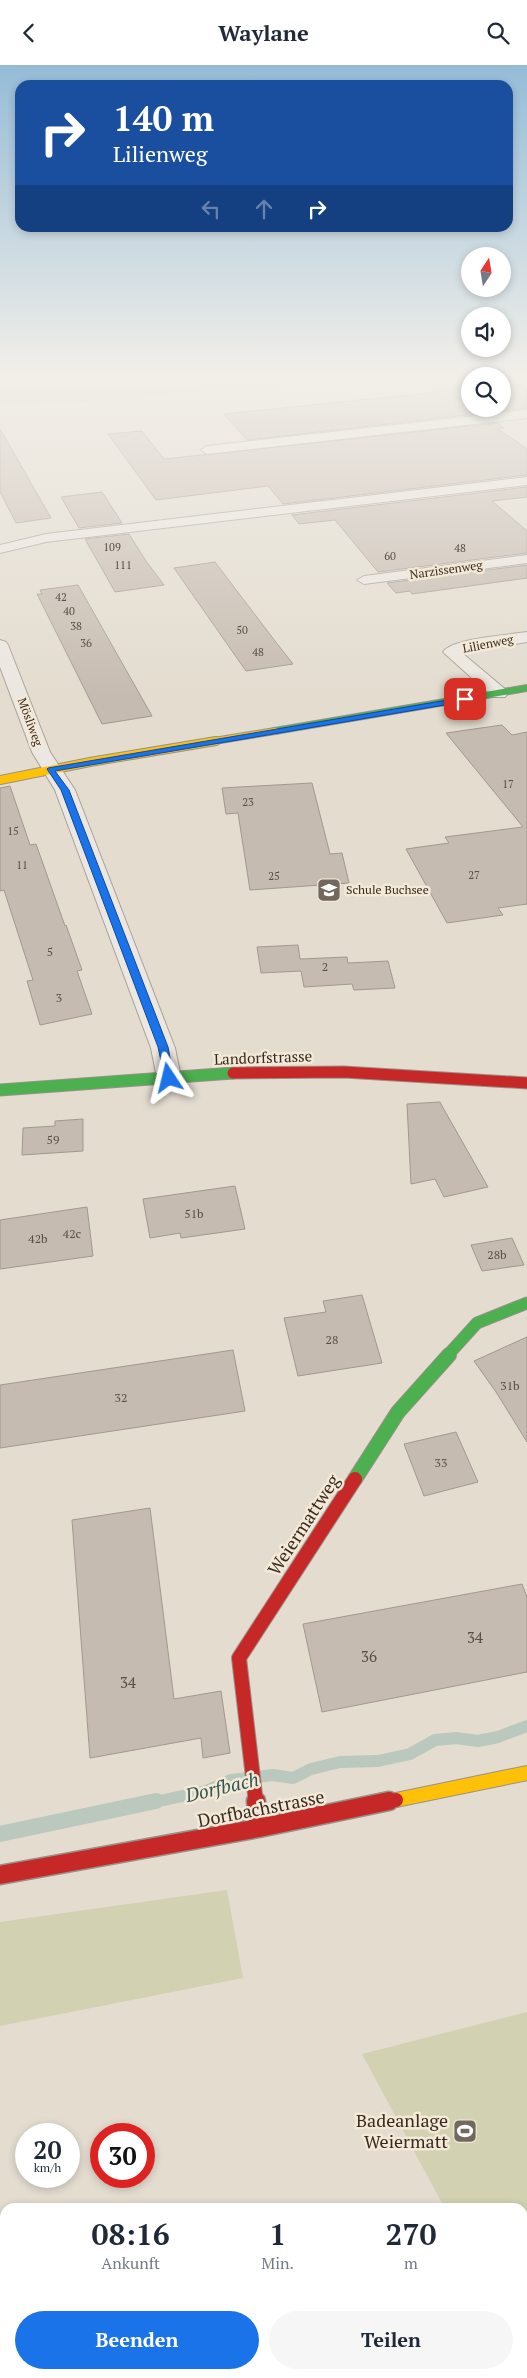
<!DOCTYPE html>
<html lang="de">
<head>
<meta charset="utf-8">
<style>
	:root { --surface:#fff; --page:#f6f6f7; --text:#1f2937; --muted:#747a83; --accent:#1a73e8 }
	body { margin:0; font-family:"PT Serif",serif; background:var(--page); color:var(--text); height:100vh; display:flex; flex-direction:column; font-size:19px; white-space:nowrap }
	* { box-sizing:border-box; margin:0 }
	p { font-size:16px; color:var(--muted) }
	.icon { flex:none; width:28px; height:28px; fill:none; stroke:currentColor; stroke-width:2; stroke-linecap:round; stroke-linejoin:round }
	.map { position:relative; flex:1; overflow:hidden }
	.sheet { position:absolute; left:0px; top:2138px; width:528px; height:176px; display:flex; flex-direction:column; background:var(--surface); border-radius:15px 15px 0 0; box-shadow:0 2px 8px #0003 }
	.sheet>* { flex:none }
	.top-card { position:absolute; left:15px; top:15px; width:498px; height:152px; border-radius:15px; box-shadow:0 2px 8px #0003; background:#1a4fa0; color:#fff; overflow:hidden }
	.needle { width:32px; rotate:12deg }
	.buttons { position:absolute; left:461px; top:182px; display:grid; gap:10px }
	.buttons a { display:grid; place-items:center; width:50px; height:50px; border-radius:50%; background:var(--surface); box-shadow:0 2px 8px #0003; font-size:25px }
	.speed { position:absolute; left:15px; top:2058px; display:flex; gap:10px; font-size:25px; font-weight:700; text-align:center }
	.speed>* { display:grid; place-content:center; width:65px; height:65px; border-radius:50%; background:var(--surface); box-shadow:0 2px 8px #0003; line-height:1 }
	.speed small { font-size:12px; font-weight:400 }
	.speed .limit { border:8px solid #d22; background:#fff; color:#111 }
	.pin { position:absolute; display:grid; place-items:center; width:42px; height:42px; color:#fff; margin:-21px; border-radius:10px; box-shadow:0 2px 8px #0006 }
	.me { position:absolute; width:55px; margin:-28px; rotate:350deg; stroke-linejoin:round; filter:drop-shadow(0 0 4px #0008) }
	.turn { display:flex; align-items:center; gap:18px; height:105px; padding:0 15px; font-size:22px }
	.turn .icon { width:65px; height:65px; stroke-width:2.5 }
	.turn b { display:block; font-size:35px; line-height:42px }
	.lanes { display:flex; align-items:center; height:48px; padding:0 15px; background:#0003; justify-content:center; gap:25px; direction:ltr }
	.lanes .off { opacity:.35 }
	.eta { display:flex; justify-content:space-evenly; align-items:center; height:85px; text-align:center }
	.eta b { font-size:30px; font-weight:700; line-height:35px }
	.primary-button { display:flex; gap:10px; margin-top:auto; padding:10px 15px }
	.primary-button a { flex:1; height:58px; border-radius:30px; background:var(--accent); color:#fff; font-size:20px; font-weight:700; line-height:58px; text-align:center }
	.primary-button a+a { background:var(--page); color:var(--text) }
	header { display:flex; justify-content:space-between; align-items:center; height:65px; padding:0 15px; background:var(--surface); font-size:22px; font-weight:700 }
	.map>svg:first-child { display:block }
	.green { fill:#d2d2b2 }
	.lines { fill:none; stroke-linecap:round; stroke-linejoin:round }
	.stream-far1 { stroke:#bac8be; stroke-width:12 }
	.stream { stroke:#bac8be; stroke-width:16 }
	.building { fill:#c6bbb0; stroke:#a3988e }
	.street-casing { stroke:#a8a198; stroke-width:2 }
	.fast-far2-casing { stroke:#989188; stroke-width:8 }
	.fast-far1-casing { stroke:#989188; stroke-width:13 }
	.fast-casing { stroke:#989188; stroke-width:16 }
	.slow-far2-casing { stroke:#989188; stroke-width:8 }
	.slow-far1-casing { stroke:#989188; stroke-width:10 }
	.slow-casing { stroke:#989188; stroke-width:16 }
	.jam-far2-casing { stroke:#989188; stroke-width:13 }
	.jam-far1-casing { stroke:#989188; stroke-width:16 }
	.jam-casing { stroke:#989188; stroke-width:21 }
	.street { fill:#ece7e0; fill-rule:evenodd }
	.fast-far2 { stroke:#4caf50; stroke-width:6 }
	.fast-far1 { stroke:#4caf50; stroke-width:11 }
	.fast { stroke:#4caf50; stroke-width:14 }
	.slow-far2 { stroke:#ffc107; stroke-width:6 }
	.slow-far1 { stroke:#ffc107; stroke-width:8 }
	.slow { stroke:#ffc107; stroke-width:14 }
	.jam-far2 { stroke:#c62828; stroke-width:11 }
	.jam-far1 { stroke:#c62828; stroke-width:14 }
	.jam { stroke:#c62828; stroke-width:18 }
	.route { fill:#1a73e8; stroke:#114b97 }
	.labels { text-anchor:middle; stroke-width:5; stroke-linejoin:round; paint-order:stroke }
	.far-number-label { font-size:11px; fill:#5b4e44 }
	.far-street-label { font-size:12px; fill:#372a20; stroke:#f3e9d6 }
	.far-poi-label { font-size:12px; fill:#372a20; stroke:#f3e9d6; text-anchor:start }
	.number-label { font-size:12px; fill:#5b4e44 }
	.street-label { font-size:15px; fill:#372a20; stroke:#f3e9d6 }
	.near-number-label { font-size:15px; fill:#5b4e44 }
	.near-street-label { font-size:18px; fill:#372a20; stroke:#f3e9d6 }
	.near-poi-label { font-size:18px; fill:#372a20; stroke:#f3e9d6; text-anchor:end }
	.near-water-label { font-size:19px; font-style:italic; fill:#315551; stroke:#f3e9d6 }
</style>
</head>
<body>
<header><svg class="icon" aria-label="back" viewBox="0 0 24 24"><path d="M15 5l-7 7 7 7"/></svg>Waylane<svg class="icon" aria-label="search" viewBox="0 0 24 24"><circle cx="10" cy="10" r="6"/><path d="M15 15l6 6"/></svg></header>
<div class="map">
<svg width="527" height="2313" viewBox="0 0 527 2313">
	<rect width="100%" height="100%" fill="#e3dccf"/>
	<path class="green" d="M0 308H407L90 337 0 339Z
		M227 1825 243 1913 0 1961V1857Z
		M527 1947V2296L522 2287V2142H444L362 1989Z"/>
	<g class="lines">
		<path class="stream-far1" d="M150 1738 206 1726 231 1715 273 1710 293 1713 311 1704 340 1697 378 1696 410 1689 435 1675 456 1673 478 1676 498 1672 527 1661"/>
		<path class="stream" d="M0 1769 156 1736"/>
	</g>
	<path class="building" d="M502 313 527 324V343L247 375 224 349 437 327 433 324 470 316V344H502Z
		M498 358 504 363 498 364 527 384V410L283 439 268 421 156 435 108 369 142 366 164 394Z
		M0 364 51 453 16 458 0 427Z
		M527 422V432L492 436 527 466V488L378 507 335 455 299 459 292 450Z
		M102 427 122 458 79 463 61 432Z
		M129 469 146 496 164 520 115 527 85 474Z
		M215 497 275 576 293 599 246 606 174 503Z
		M527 500V513L412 529 410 526 396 528 387 518Z
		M78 520 152 651 102 659 37 529H42L40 525Z
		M502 660 512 670 527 667V839L498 843 503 850 447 858 406 784 449 778 445 772 523 762 446 668Z
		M312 718 330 789 342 788 349 818 250 825 238 748 226 749 222 723Z
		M10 721 30 780 36 779 65 861 66 860 82 905 77 906 92 949 40 960 27 916 33 915 4 825 0 826V723Z
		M298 880 300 894 347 892 348 898 388 896 395 923 354 925 352 919 304 922 301 906 261 908 257 882Z
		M440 1037 442 1041 488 1122 444 1132 435 1114 411 1119 407 1039Z
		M83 1054V1086L22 1090 23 1063 55 1061V1056Z
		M235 1121 245 1164 181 1173 180 1168 150 1173 143 1134Z
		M87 1142 93 1191 0 1204V1155Z
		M512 1173 524 1200 482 1206 471 1180Z
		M362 1230 382 1298 298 1311 284 1253 326 1247 323 1236Z
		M527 1272V1377L496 1327 474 1296Z
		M233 1285 245 1346 0 1383V1320Z
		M456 1367 478 1417 424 1431 404 1379Z
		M150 1443 174 1634 221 1626 230 1688 203 1693 201 1673 90 1693 72 1455Z
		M522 1519 527 1532V1607L322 1647 303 1559Z"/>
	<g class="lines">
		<g class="street-casing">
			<path id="street" d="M514 308H527V314L515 310Z
				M527 345V353L207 389 201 385 207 381Z
				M527 412V420L46 477 0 488V480L46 469Z
				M527 490V498L364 519 357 515 364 511Z
				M527 567V577L462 588 505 624 508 628 505 632H493L443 587C452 573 509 570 527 567Z
				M0 575 6 577 8 580 50 687 75 725 175 983 181 1013 178 1019 169 1021 160 1019 157 1013 151 983 55 725 32 687 0 602Z"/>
		</g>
		<g class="fast-far2-casing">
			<path id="fast-far2" d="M275 666 527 623"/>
		</g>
		<g class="fast-far1-casing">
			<path id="fast-far1" d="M0 1025 233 1008
				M447 1291 477 1258 527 1238"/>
		</g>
		<g class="fast-casing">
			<path id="fast" d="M355 1414 398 1347 449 1290"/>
		</g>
		<g class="slow-far2-casing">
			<path id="slow-far2" d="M208 677 275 666"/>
		</g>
		<g class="slow-far1-casing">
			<path id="slow-far1" d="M0 715 90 697 216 676"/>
		</g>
		<g class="slow-casing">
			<path id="slow" d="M396 1735 527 1708"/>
		</g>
		<g class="jam-far2-casing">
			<path id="jam-far2" d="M233 1008 344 1007 527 1018"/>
		</g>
		<g class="jam-far1-casing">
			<path id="jam-far1" d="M256 1738 239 1593 355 1414
				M383 1738 396 1735"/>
		</g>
		<g class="jam-casing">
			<path id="jam" d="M256 1736 259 1763
				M0 1810 259 1763 389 1736"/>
		</g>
		<use href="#street" class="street"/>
		<use href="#fast-far2" class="fast-far2"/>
		<use href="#fast-far1" class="fast-far1"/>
		<use href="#fast" class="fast"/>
		<use href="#slow-far2" class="slow-far2"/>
		<use href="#slow-far1" class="slow-far1"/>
		<use href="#slow" class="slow"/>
		<use href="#jam-far2" class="jam-far2"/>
		<use href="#jam-far1" class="jam-far1"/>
		<use href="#jam" class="jam"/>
	</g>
	<linearGradient id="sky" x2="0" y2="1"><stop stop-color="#95bcd7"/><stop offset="0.49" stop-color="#f2efe9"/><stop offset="1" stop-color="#f2efe9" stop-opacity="0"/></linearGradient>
	<rect width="527" height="631" fill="url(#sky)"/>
	<path class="route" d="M465 632H468V636L55 706 69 725 168 982 174 1013 172 1015H165L158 982 61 725 47 704 48 703Z"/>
	<defs>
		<g id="school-square" transform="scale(1.25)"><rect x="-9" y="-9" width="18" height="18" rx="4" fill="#73685d" stroke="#f3e9d6"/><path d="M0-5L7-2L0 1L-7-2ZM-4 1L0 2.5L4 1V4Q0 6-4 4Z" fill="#fff"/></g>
		<g id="stadium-square" transform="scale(1.25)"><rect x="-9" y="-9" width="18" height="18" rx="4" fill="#73685d" stroke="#f3e9d6"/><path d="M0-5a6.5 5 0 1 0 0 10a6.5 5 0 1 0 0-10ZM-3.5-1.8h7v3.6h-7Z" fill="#fff"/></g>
	</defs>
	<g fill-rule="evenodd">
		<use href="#school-square" x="329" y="825"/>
		<use href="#stadium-square" x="465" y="2066"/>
	</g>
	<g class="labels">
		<g class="far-number-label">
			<text x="112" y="486">109</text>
			<text x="460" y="487">48</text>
			<text x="390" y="495">60</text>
			<text x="123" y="504">111</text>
			<text x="61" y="536">42</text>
			<text x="69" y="550">40</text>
			<text x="76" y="565">38</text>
			<text x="242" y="569">50</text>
			<text x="86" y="582">36</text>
			<text x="258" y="591">48</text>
			<text x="508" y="723">17</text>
			<text x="248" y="741">23</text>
			<text x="13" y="770">15</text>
			<text x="22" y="804">11</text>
			<text x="474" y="814">27</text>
			<text x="274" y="815">25</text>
		</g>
		<g class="far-street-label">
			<text transform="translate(446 505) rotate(-8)" y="4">Narzissenweg</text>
			<text transform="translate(488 579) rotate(-11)" y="4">Lilienweg</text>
			<text transform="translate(30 657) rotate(70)" y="4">Mösliweg</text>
		</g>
		<g class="far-poi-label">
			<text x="346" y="829">Schule Buchsee</text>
		</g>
		<g class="number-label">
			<text x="50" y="891">5</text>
			<text x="325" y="906">2</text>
			<text x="59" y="937">3</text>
			<text x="53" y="1079">59</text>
			<text x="194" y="1153">51b</text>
			<text x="72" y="1173">42c</text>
			<text x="38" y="1178">42b</text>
			<text x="497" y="1194">28b</text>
			<text x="332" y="1279">28</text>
			<text x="510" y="1325">31b</text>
			<text x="121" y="1337">32</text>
			<text x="441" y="1402">33</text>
		</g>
		<g class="street-label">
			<text transform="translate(263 993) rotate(-2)" y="5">Landorfstrasse</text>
		</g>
		<g class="near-number-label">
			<text x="475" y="1578">34</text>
			<text x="369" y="1597">36</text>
			<text x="128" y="1623">34</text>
		</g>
		<g class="near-street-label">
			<text transform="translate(304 1460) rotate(-57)" y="6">Weiermattweg</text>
			<text transform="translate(261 1744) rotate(-11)" y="6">Dorfbachstrasse</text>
		</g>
		<g class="near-poi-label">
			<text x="448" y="2062">Badeanlage<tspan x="448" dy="21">Weiermatt</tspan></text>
		</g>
		<g class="near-water-label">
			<text transform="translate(222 1722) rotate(-13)" y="7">Dorfbach</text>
		</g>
	</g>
</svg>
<div class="buttons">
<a><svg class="needle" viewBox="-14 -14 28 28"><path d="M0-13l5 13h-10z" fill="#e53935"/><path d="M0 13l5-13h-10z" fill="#747a83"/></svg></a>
<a><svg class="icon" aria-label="sound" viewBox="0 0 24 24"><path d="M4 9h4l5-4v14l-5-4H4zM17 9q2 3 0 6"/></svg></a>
<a><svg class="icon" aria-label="search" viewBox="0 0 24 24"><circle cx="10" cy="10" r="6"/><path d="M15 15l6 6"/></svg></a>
</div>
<div class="speed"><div>20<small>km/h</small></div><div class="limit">30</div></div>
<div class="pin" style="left:465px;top:634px;background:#d93025"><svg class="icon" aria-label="arrive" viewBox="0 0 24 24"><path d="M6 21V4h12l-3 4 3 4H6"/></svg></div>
<svg class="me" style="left:169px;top:1013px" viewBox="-20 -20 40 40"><path d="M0-17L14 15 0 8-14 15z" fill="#1a73e8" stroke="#fff" stroke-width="4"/></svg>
<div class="top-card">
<div class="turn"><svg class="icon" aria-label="right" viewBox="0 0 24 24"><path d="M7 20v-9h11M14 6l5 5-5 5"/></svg><div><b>140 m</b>Lilienweg</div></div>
<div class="lanes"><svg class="icon off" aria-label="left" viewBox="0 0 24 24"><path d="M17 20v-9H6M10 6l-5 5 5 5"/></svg><svg class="icon off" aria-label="ahead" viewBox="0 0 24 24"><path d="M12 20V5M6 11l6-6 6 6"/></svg><svg class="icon" aria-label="right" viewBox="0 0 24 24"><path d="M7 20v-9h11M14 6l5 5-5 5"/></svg></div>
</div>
<section class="sheet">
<div class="eta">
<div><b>08:16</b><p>Ankunft</p></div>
<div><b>1</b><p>Min.</p></div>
<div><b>270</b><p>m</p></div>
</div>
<div class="primary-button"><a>Beenden</a><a>Teilen</a></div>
</section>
</div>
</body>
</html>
